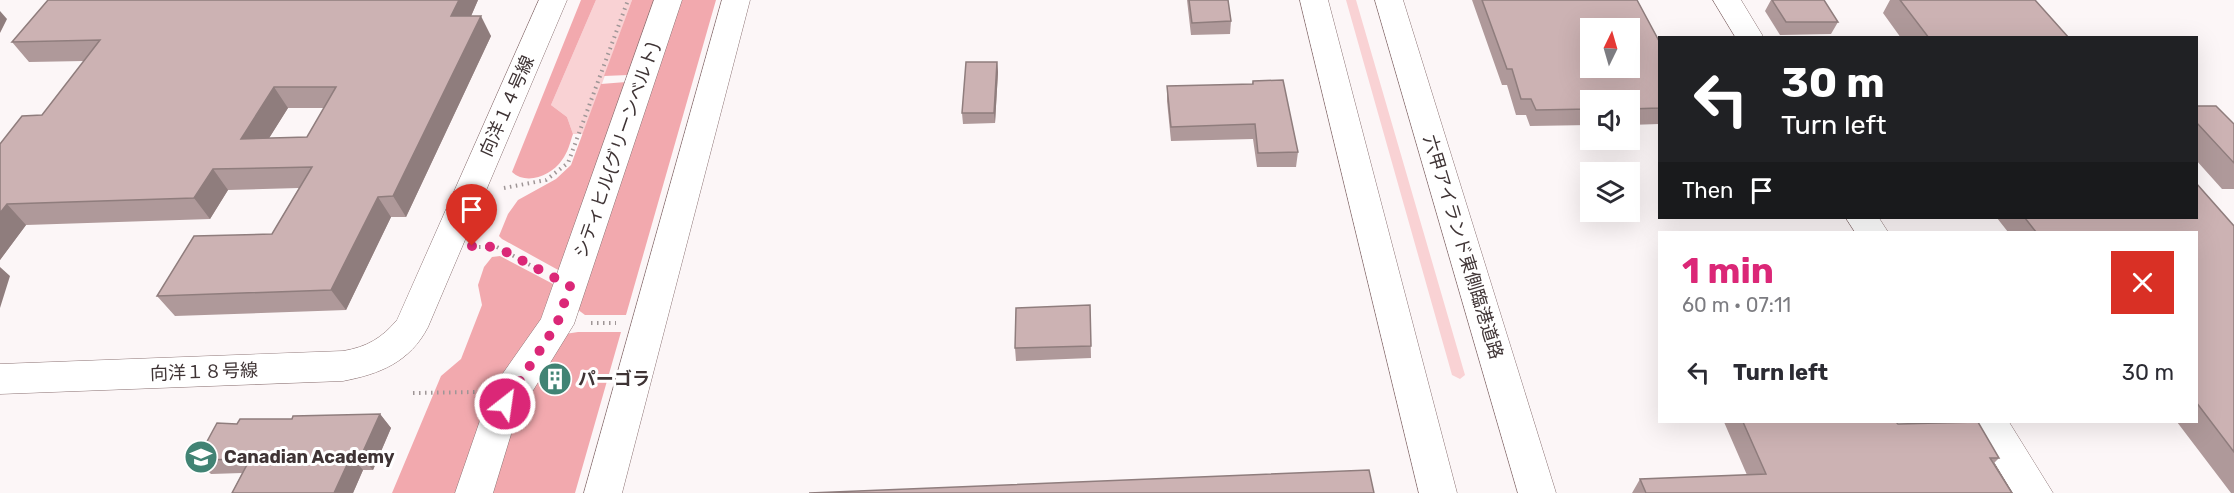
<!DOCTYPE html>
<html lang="en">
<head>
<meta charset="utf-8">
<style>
	:root { --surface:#fff; --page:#f7f7f7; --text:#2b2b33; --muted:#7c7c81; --accent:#db2777 }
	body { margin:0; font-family:Rubik,"Noto Sans JP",sans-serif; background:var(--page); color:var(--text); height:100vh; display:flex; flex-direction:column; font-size:22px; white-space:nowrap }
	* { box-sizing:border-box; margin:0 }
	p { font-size:20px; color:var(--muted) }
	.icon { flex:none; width:33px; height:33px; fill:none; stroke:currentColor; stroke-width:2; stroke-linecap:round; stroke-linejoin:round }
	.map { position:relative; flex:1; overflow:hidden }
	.panel { position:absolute; left:1658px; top:231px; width:540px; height:192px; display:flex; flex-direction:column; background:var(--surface); border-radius:0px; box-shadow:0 6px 24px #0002 }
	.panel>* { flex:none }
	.top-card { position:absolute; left:1658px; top:36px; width:540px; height:183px; border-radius:0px; box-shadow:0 6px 24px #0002; background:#202124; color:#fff; overflow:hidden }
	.needle { width:39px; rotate:5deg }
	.buttons { position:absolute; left:1580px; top:18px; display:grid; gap:12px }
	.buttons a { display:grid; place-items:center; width:60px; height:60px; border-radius:0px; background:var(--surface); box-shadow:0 6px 24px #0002; font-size:30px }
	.pin { position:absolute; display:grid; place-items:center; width:51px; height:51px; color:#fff; margin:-62px -26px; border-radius:50% 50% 50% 0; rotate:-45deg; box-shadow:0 0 6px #0007 }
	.pin .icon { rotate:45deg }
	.me { position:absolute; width:66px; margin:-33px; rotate:30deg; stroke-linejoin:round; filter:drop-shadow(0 0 4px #0008) }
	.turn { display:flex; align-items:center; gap:21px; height:126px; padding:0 24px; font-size:27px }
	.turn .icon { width:78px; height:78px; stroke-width:2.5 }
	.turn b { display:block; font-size:42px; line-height:51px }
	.then { display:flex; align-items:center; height:57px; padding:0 24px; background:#0003; gap:12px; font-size:22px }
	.round { display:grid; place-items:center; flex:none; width:63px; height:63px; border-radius:0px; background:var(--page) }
	.overview { display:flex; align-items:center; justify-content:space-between; height:102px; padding:0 24px }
	h1 { font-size:36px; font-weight:700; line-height:45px; color:var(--accent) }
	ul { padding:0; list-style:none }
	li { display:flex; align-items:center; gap:18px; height:78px; padding:0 24px }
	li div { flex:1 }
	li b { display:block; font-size:22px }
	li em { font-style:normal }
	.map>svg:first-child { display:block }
	.green { fill:#f9d2d4 }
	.forest { fill:#f2a9ae }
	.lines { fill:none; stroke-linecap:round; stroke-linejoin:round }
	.street-casing { stroke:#8c7374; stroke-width:1 }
	.secondary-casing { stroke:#8c7374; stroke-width:1 }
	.path { stroke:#9f9697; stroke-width:4; stroke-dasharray:1.5 4.5; stroke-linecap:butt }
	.street { fill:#fff; fill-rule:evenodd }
	.secondary { fill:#fff; fill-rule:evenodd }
	.wall { fill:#af999a; fill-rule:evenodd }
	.shaded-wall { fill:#8f7d7d }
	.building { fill:#ccb2b3; stroke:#8f7d7d; stroke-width:1.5; fill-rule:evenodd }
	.route { stroke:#db2777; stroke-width:10; stroke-dasharray:0 18 }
	.labels { text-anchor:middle; stroke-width:6; stroke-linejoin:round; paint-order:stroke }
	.street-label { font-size:18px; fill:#3f3435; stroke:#fff }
	.poi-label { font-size:18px; font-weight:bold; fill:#3f3435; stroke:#fff; text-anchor:start }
</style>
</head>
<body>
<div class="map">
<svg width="2234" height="493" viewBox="0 0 2234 493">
	<rect width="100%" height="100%" fill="#fcf6f7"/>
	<path class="green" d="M596 0H632L584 134H573L567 117 551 105Z
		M1346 0H1356L1465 375 1460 379 1452 375Z"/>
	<path class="forest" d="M581 0H596L551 105 567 117 573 134C570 143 568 152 562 160 552 175 527 186 512 172Z
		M632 0H655L628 75 604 76Z
		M679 0H716L626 315H585L577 309Z
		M626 82 560 271 502 239 499 236 508 214 518 200 556 179 571 165 601 84Z
		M500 256 555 285 546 312 459 493H392L441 376 461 359 482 305 478 285 484 267 492 257Z
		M578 332H621L575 493H489L503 441 565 334Z"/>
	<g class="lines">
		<g class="street-casing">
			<path id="street" d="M654 0H682L574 324 516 418 493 493H455L485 406 501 376 541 319Z"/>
		</g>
		<g class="secondary-casing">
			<path id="secondary" d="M539 0H567L428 327C410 362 380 374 343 381L0 394V364L343 351C367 347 382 338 397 320Z
				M722 0H750L622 493H584Z
				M1300 0H1328L1457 493H1419Z
				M1375 0H1403L1556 493H1518Z
				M1713 0H1741L1764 38H1736Z
				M1846 218H1879L1888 232H1855Z
				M1970 422H2009L2053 493H2013Z"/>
		</g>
		<path class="path" d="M504 188 546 180 568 163 628 0
			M479 247H497L543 272
			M591 323H616
			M413 393 476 392"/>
		<use href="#street" class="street"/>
		<use href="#secondary" class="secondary"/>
	</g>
	<path class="wall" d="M48 0H478L471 16 491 36 406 217H391L346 310 175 316 157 296 272 234 299 188 228 190 210 219 26 225 0 260V144L42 115 84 61 29 62 12 42ZM288 108H324L307 137 269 138Z
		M1187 0H1228L1231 21 1230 34 1191 35Z
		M1472 0H1637L1659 41V124L1629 125V100H1590V125L1530 126 1526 115H1516L1507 85H1502Z
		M1771 0H1824L1838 22 1831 34 1780 35 1765 11Z
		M1890 0H2035L2069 38H1901L1883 13Z
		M997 62 998 72 995 123 963 124 962 113Z
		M1253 81 1298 152 1296 167H1257L1253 139 1171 141 1167 101V86L1252 84Z
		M2196 106 2234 124V189H2222L2196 160Z
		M1997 218H2196L2234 226V493H2231L2177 422H2196V232H2008Z
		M1090 305 1091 358 1016 361 1015 348Z
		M380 414 391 428 373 470H363L353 493H232L242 473 211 474 197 460 237 424 292 419Z
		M1724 422H1896L1898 424 1999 458 1994 463 2012 493H1632L1640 479 1747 475Z"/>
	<path class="shaded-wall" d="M459 0H478L462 37 451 16Z
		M0 11 7 19 0 33Z
		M481 16 491 36 406 217 393 196Z
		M997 62 998 72 995 123 994 113Z
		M274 87 288 108 256 159 241 139Z
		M213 169 228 190 210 219 194 198Z
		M378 197 391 217 346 310 331 290Z
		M7 204 26 225 0 260V213Z
		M0 267 10 276 0 308Z
		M380 414 391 428 373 470 361 456Z
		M351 456 363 470 353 493H334Z"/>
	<path class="building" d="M48 0H459L451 16H481L393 196 378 197 331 290 157 296 194 236 272 234 312 167 213 169 194 198 7 204 0 213V144L22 116 42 115 100 40 12 42ZM274 87H336L307 137 241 139Z
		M1189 0H1228L1231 21 1192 23Z
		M1482 0H1637L1659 41V108L1629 109V100H1590V109L1536 110 1531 99H1521L1512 69H1507ZM1590 28H1629V68H1590Z
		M1772 0H1824L1838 22H1786Z
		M1900 0H2035L2069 38H1929Z
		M966 62H997L994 113H962Z
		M1283 80 1298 152 1258 153 1255 124 1171 127 1167 86 1253 84V81Z
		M2196 106H2216L2234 124V163L2196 122Z
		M2196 183 2234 226V452L2196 402V232H2036L2025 218H2196Z
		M1090 305 1091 346 1015 348 1016 308Z
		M380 414 361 456H351L334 493H232L250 459 197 460 217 423 237 424 240 419H292L293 416Z
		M1743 422H1896L1898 424 1978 422 1999 458H1990L2012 493H1646L1640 479 1766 474Z
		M1369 470 1374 493H809Z"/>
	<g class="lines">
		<path class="route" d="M472 246 497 247 570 286 557 324 505 404"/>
	</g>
	<defs>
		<g id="building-disc" transform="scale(1.725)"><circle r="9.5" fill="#418374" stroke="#fff"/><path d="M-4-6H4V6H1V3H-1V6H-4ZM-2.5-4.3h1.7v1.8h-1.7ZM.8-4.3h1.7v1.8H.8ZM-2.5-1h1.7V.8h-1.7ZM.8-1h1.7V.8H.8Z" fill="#fff"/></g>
		<g id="school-disc" transform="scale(1.725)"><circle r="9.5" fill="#418374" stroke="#fff"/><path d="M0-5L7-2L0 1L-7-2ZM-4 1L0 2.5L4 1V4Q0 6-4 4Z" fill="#fff"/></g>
	</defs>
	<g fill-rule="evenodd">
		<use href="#building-disc" x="555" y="379"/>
		<use href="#school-disc" x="201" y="457"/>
	</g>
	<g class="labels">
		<g class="street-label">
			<text transform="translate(507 106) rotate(-66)" y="6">向洋１４号線</text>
			<text transform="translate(617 150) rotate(-71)" y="6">シティヒル(グリーンベルト)</text>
			<text transform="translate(1463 247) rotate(73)" y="6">六甲アイランド東側臨港道路</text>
			<text transform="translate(204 372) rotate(-2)" y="6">向洋１８号線</text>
		</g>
		<g class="poi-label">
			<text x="578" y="385">パーゴラ</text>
			<text x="224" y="463">Canadian Academy</text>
		</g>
	</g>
</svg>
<div class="buttons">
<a><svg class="needle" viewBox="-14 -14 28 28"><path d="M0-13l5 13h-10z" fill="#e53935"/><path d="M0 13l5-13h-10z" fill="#7c7c81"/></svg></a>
<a><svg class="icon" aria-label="sound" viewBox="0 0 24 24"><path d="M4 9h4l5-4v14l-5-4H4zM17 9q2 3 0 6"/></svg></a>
<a><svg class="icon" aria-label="layers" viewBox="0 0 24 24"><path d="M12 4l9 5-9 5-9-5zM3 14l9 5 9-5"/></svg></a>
</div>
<div class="pin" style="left:472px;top:246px;background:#d93025"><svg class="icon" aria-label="arrive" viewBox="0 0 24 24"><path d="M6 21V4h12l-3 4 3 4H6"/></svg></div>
<svg class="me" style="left:505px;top:404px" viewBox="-20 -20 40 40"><circle r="17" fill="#db2777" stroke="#fff" stroke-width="3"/><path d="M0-11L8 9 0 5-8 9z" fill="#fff"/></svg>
<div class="top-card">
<div class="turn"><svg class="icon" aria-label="left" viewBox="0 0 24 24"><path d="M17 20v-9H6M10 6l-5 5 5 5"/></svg><div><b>30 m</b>Turn left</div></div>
<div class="then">Then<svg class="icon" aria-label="arrive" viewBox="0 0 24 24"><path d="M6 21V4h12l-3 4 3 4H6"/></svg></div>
</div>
<section class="panel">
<div class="overview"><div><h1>1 min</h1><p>60 m · 07:11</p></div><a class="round" style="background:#d93025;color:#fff"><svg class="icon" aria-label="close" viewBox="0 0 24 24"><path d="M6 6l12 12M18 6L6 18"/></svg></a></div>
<ul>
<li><svg class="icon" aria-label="left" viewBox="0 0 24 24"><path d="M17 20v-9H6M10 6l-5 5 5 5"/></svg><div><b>Turn left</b></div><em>30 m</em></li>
</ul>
</section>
</div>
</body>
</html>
